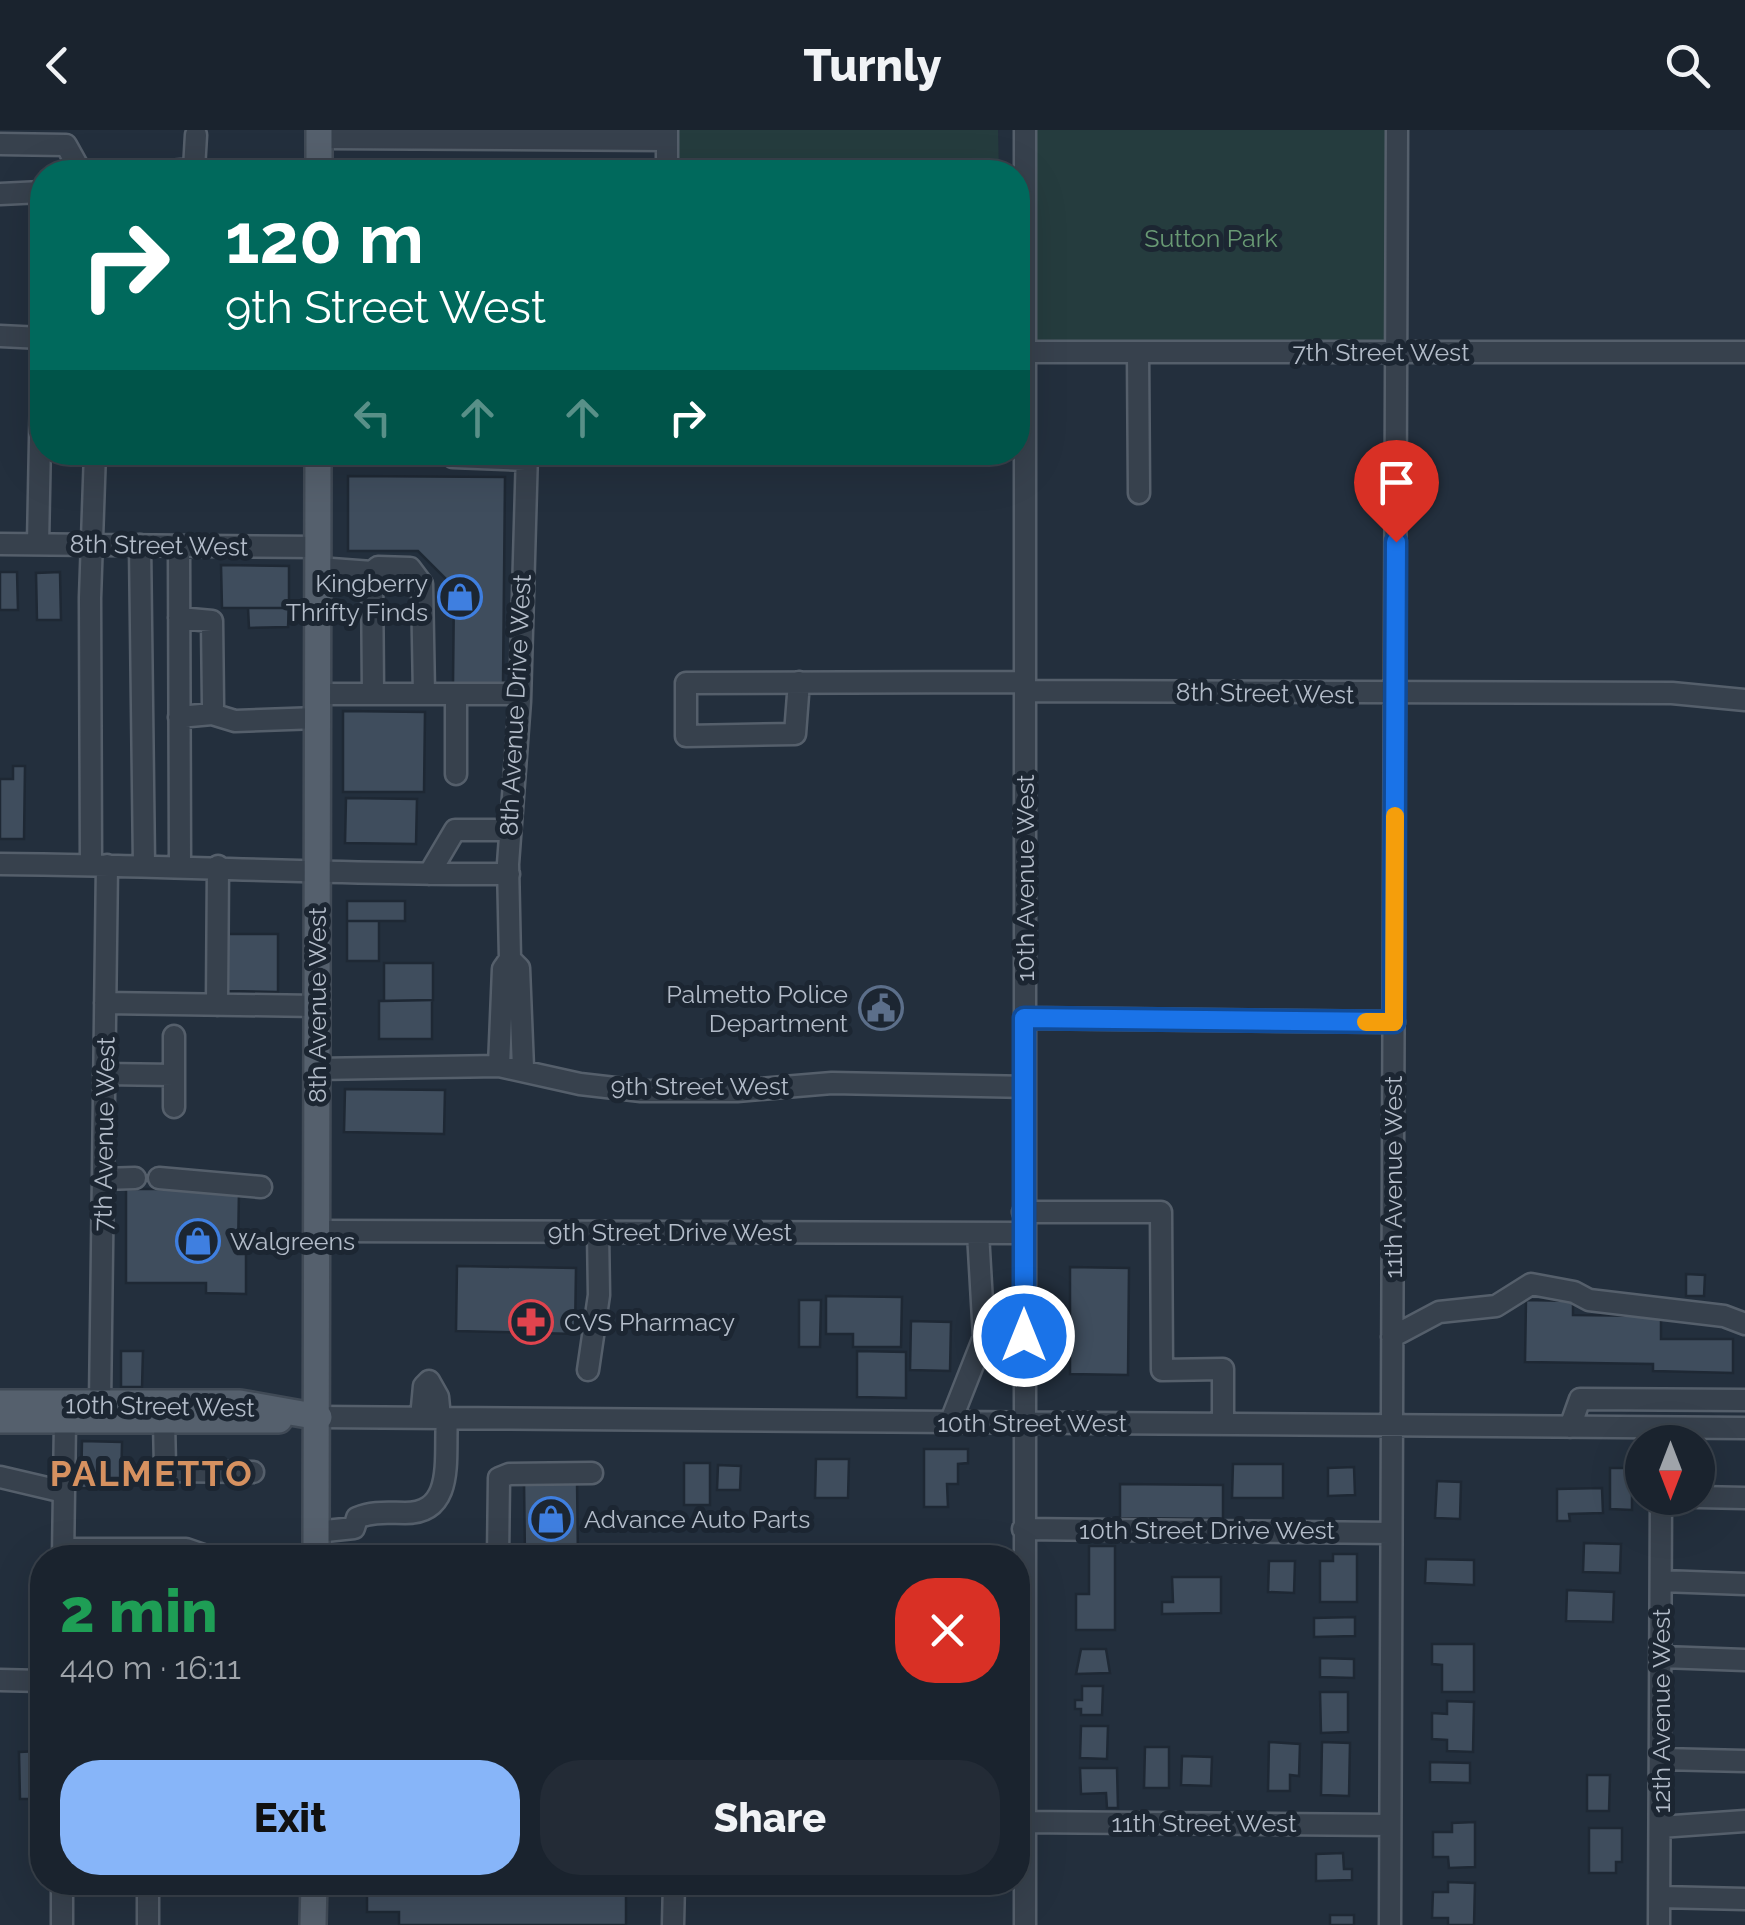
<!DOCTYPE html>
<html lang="en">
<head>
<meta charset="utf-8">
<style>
	:root { --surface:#1a232e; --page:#232b36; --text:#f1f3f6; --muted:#9fa4aa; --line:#38404a; --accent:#87b5f9 }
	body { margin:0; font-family:Raleway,sans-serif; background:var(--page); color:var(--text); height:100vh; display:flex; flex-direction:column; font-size:38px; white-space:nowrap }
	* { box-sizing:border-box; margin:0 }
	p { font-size:32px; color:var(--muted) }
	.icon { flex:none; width:55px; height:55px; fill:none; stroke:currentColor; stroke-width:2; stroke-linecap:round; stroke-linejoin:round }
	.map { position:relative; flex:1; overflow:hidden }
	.drawer { position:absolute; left:30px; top:1415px; width:1000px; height:350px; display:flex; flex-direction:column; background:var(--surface); border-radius:40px; box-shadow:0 10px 40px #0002,0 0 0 2px var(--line) }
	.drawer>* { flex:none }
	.top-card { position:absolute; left:30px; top:30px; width:1000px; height:305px; border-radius:40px; box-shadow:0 10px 40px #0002,0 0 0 2px var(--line); background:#00695c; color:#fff; overflow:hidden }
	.needle { width:65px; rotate:180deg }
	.controls { position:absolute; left:1625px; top:1295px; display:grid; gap:20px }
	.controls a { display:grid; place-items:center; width:90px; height:90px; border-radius:50%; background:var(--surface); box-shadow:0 10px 40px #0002,0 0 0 2px var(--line); font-size:50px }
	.pin { position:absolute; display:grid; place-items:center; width:85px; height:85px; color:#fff; margin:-102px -42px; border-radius:50% 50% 50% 0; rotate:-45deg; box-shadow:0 0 10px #0007 }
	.pin .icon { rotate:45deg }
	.me { position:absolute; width:110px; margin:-55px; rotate:0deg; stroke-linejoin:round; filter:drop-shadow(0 0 8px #0008) }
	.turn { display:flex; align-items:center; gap:35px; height:210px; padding:0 30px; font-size:45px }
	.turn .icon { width:130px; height:130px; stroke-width:2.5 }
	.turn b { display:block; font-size:70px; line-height:85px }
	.lanes { display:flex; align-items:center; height:95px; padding:0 30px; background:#0003; justify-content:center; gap:50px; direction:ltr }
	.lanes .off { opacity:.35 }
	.round { display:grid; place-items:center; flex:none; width:105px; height:105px; border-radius:40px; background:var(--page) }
	.overview { display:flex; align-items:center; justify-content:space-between; height:170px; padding:0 30px }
	h1 { font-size:60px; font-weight:800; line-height:75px; color:#1e9e55 }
	.action { display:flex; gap:20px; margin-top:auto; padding:20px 30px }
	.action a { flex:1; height:115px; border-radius:40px; background:var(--accent); color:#111; font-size:40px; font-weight:800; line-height:115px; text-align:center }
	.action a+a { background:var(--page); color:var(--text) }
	header { display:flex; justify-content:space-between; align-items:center; height:130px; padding:0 30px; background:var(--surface); font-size:45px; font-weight:800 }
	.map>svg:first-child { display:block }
	.green { fill:#253c3e }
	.building { fill:#3f4d5d; stroke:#1e2834; stroke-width:2.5 }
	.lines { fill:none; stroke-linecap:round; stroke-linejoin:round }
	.minor-casing { stroke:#555f6b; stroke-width:25 }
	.major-casing { stroke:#404a56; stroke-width:30 }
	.minor { stroke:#37414d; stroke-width:20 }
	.major { stroke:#55606d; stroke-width:25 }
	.route-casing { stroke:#114b97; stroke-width:25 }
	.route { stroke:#1a73e8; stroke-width:18 }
	.slow { stroke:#f59e0b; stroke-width:18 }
	.labels { text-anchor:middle; stroke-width:10; stroke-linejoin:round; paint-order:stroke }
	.park-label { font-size:25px; fill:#699a74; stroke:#1c2632 }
	.street-label { font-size:25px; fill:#b3bcc9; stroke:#1c2632 }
	.poi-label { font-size:25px; fill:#b3bcc9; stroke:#1c2632; text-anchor:start }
	.district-label { font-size:35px; font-weight:bold; letter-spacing:2.5px; fill:#d69160; stroke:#1c2632 }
</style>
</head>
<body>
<header><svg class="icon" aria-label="back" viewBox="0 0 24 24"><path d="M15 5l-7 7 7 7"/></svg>Turnly<svg class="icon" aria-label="search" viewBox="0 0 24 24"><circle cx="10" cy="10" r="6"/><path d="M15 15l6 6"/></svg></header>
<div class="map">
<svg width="1745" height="1795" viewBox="0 0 1745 1795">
	<rect width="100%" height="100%" fill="#232f3d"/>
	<path class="green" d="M675 0H998L999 42H675Z
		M1031 0H1390V215H1030Z"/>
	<path class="building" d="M348 346 505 347 503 555H453L454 457 418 421H348Z
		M221 435 289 436V478H222Z
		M0 442H17L18 480H0Z
		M60 442 61 490H37L36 443Z
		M248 478H289L288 497 249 498Z
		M343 581 425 582 424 662H343Z
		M13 636H25L24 709H0V649H13Z
		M346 668 417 669 416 714 345 713Z
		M347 771H405V791H347Z
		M347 791H379V831H347Z
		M228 804H278V862L228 861Z
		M384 833H433V870L384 871Z
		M432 870V909H379V871Z
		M345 959 445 960 444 1004 344 1002Z
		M126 1059H239L238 1124H246V1164L206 1163V1153H126Z
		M457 1136 576 1138 575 1204 456 1201Z
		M1070 1137 1129 1138 1128 1245 1070 1244Z
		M1686 1144 1705 1145 1704 1166H1686Z
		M826 1166 902 1167 901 1217H853V1204H826Z
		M799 1170H821L820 1217H799Z
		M1526 1170 1573 1171V1185L1661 1186V1209H1733V1243L1653 1241V1234L1525 1232Z
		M911 1191 951 1192 950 1241 910 1240Z
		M121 1221H143L142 1257H121Z
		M857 1221 906 1222V1268L857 1267Z
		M82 1311 122 1312 121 1359 81 1358Z
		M924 1319H968V1333L958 1334V1354H947L948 1377H924Z
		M816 1329H849L848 1368H815Z
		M684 1333H710V1375H684Z
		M1233 1334H1283V1368H1232Z
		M718 1335 741 1336 740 1360H717Z
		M1354 1337 1355 1365 1328 1366V1338Z
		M1610 1338H1632V1380L1610 1379Z
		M524 1351H577L578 1428H525Z
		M1437 1351 1461 1352 1460 1389 1435 1388Z
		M1120 1354 1223 1355V1389L1120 1388Z
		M1602 1358 1603 1383 1569 1384 1570 1391H1557V1359Z
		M1584 1413 1621 1414 1620 1443 1583 1442Z
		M1089 1416H1115V1500H1076V1464H1089Z
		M1333 1424H1357V1472H1320V1431H1333Z
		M1426 1429 1474 1430V1455L1425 1453Z
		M1269 1431H1295L1294 1463 1268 1462Z
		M1172 1447H1221V1483L1162 1484V1472H1173Z
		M1567 1460 1614 1462 1613 1492 1566 1491Z
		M1355 1487V1506L1314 1507V1488Z
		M1432 1514H1474V1562H1442V1535L1432 1534Z
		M1081 1519H1106L1110 1543 1076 1544Z
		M1320 1528 1354 1529V1548L1320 1547Z
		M1082 1556H1103L1102 1585H1081V1579H1075V1570H1082Z
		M1320 1562H1348V1602L1321 1603Z
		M1447 1571 1474 1572 1473 1622 1447 1621V1610L1432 1609V1583L1447 1584Z
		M1081 1596H1108L1107 1629 1080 1628Z
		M1269 1612 1300 1614 1299 1646 1290 1645V1661H1268Z
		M1322 1612 1350 1613 1349 1666 1321 1665Z
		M1145 1617H1169V1658H1144Z
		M40 1621 41 1669H20L19 1622Z
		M1182 1626 1212 1627 1211 1656 1181 1655Z
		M1430 1632 1470 1633V1653L1430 1652Z
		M1080 1638H1117L1118 1678H1107L1106 1663 1081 1664Z
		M1587 1645H1610L1609 1681H1587Z
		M1475 1692V1737L1449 1738 1448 1727H1433V1702H1452V1693Z
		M1589 1698H1622V1732H1616V1743H1589Z
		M1343 1723 1344 1739H1352V1750L1316 1751V1724Z
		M367 1752H626V1795H399V1782H367Z
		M1448 1752 1475 1753 1474 1795H1448V1788H1432L1433 1762H1448Z
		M1330 1785H1354V1795H1330Z"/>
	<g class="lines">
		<g class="minor-casing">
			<path id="minor" d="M667 0V42
				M1025 0V1795
				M196 5 194 39 200 42
				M319 8 667 10
				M0 14 66 15 81 42
				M156 42 194 39
				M376 42H481
				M0 64 42 62
				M0 206 42 208
				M1018 222H1745
				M1138 222 1139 363
				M453 322V327L526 330
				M0 414 318 417
				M38 414 42 208
				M140 415 144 735
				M179 416 180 736
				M318 438 372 442
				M179 488 212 491 213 575 212 584 179 587
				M799 552 795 604 686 606V553L1025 552
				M1025 561 1672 563 1745 570
				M319 564H520
				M373 564 372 442 378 437 410 438 422 454 424 564
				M212 584 235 591 318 588
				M456 644V564
				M0 734C170 735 339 745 509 744
				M91 735 90 468 95 322
				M429 744 455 700H510
				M510 829 519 838 523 938
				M105 873 317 876
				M217 875 218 736
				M1025 888 1394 892
				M499 936 503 839 510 829 508 734 520 571 527 322
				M316 939 499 936 580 954 641 961H737L832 953 1025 957
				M104 944 174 945
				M174 977V906
				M159 1048 261 1057
				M103 1049 135 1048
				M1023 1082H1161L1162 1240 1223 1239V1294
				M316 1101 1023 1103
				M978 1103 984 1207
				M1392 1207 1439 1182 1496 1176 1531 1154 1574 1162 1589 1170 1724 1186 1745 1194
				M588 1240 599 1165 598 1102
				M100 1274 107 735
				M319 1287 1745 1298
				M421 1288 424 1256 429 1251 438 1267 440 1288
				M164 1292 165 1337 170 1341 253 1342
				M950 1293 984 1207 1024 1206
				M1570 1297 1580 1269 1745 1270
				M0 1347 64 1362
				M1698 1367 1745 1368
				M1023 1399 1391 1403
				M316 1402 354 1398 357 1388C373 1381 388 1383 405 1383 456 1383 444 1327 447 1288
				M64 1419H186L212 1428
				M63 1428 65 1292
				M498 1428 499 1348 509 1344 592 1343
				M1662 1451 1745 1454
				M1662 1527 1745 1530
				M0 1550 42 1551
				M1661 1629 1745 1631
				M1018 1692 1390 1695
				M1660 1697 1745 1691
				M62 1752V1795
				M1660 1767 1745 1769
				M148 1795V1752
				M673 1795 674 1752
				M1390 1795 1397 0
				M1659 1795 1661 1368"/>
		</g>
		<g class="major-casing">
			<path id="major" d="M319 42V0
				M0 1273H240L319 1287
				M0 1290H279
				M316 1428 318 322
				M313 1795 314 1752"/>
		</g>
		<use href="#minor" class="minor"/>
		<use href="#major" class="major"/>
	</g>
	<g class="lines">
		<g class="route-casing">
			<path id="route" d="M1024 1206V888L1394 892 1396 412"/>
		</g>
		<use href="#route" class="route"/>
		<path class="slow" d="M1366 892H1394L1395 686"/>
	</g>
	<defs>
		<g id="shop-ring" transform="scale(2.25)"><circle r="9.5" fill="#1c2632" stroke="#3f7fe0" stroke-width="1.5"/><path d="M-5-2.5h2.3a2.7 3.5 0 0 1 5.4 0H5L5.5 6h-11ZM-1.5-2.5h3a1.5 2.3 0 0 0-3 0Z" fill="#3f7fe0"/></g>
		<g id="civic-ring" transform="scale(2.25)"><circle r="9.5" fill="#1c2632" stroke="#5c6f8a" stroke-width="1.5"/><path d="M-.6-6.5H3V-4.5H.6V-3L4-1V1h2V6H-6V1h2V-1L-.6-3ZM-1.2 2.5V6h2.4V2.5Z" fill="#5c6f8a"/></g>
		<g id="pharmacy-ring" transform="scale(2.25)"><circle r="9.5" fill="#1c2632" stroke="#e0444e" stroke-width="1.5"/><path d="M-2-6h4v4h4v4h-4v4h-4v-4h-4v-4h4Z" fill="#e0444e"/></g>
	</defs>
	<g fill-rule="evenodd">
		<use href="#shop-ring" x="460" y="467"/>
		<use href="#civic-ring" x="881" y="878"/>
		<use href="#shop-ring" x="198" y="1111"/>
		<use href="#pharmacy-ring" x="531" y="1192"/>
		<use href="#shop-ring" x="551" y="1389"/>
	</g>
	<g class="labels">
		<g class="park-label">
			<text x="1211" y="117">Sutton Park</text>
		</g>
		<g class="street-label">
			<text x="1381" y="231">7th Street West</text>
			<text transform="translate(159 415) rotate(1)" y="9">8th Street West</text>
			<text transform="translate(1265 563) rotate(1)" y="9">8th Street West</text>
			<text transform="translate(515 575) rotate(-87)" y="9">8th Avenue Drive West</text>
			<text transform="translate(1025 748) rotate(-90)" y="9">10th Avenue West</text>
			<text transform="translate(317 875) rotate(-90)" y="9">8th Avenue West</text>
			<text x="700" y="965">9th Street West</text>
			<text transform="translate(104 1004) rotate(-89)" y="9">7th Avenue West</text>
			<text transform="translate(1393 1047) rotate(-90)" y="9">11th Avenue West</text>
			<text x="670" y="1111">9th Street Drive West</text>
			<text transform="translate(160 1276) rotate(1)" y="9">10th Street West</text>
			<text x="1032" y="1302">10th Street West</text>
			<text x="1207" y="1409">10th Street Drive West</text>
			<text transform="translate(1661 1581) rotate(-90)" y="9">12th Avenue West</text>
			<text x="1204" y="1702">11th Street West</text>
		</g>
		<g class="poi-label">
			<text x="428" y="462" text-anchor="end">Kingberry<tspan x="428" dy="29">Thrifty Finds</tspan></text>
			<text x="848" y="873" text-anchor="end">Palmetto Police<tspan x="848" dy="29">Department</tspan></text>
			<text x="230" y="1120">Walgreens</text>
			<text x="564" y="1201">CVS Pharmacy</text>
			<text x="584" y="1398">Advance Auto Parts</text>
		</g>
		<g class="district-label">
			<text x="152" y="1356">PALMETTO</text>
		</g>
	</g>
</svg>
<div class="controls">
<a><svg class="needle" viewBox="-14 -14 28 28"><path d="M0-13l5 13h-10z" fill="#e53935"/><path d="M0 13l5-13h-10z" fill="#9fa4aa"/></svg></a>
</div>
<div class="pin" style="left:1396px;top:412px;background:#d93025"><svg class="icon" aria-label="arrive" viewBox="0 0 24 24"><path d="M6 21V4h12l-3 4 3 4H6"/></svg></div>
<svg class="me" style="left:1024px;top:1206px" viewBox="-20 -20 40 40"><circle r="17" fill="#1a73e8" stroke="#fff" stroke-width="3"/><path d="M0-11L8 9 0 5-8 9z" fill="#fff"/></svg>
<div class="top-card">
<div class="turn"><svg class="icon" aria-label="right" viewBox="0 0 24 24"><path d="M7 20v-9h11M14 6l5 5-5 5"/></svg><div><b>120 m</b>9th Street West</div></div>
<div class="lanes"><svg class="icon off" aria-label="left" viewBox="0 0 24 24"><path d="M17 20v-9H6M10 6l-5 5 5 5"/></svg><svg class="icon off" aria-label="ahead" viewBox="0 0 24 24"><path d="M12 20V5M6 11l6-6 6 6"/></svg><svg class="icon off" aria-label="ahead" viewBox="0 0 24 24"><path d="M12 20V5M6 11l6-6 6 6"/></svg><svg class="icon" aria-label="right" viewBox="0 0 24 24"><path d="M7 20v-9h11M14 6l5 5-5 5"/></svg></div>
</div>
<section class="drawer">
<div class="overview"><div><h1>2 min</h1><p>440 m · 16:11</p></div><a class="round" style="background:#d93025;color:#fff"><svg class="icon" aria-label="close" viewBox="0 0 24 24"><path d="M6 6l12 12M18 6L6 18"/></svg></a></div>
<div class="action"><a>Exit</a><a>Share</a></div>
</section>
</div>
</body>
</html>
